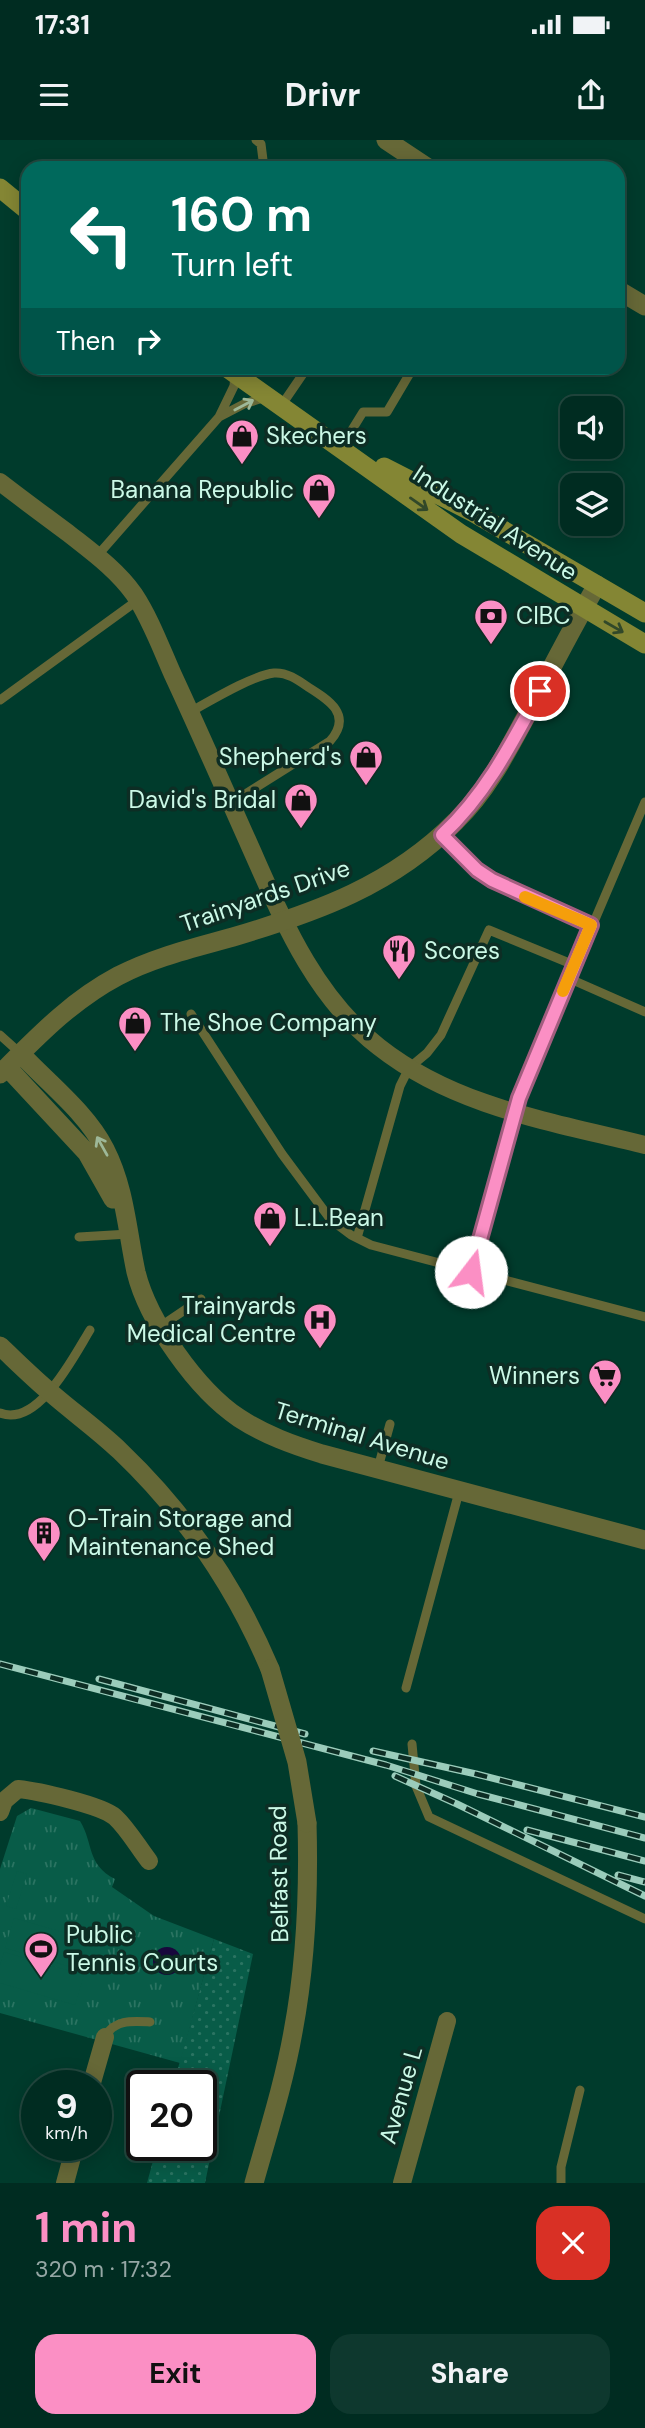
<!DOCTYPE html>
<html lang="en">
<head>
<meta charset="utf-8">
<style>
	:root { --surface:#002c21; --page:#0e382e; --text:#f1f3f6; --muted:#95a7a5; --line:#22483f; --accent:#fb8fc4 }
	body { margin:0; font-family:"DM Sans",sans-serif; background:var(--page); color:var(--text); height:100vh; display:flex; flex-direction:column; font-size:26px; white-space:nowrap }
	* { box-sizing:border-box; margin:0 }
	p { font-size:23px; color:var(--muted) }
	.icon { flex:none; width:38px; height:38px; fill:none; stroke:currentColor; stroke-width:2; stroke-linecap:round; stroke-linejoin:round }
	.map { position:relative; height:2043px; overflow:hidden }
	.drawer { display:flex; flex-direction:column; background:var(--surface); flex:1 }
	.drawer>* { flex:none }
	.banner { position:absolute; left:21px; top:21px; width:604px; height:214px; border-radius:21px; box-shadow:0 4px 18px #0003,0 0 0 2px var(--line); background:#00695c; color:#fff; overflow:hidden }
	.tools { position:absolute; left:560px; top:256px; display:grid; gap:14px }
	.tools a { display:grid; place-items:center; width:63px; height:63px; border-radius:14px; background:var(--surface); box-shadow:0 4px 18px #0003,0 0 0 2px var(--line); font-size:35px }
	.speed { position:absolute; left:21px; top:1930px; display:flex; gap:14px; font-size:35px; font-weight:700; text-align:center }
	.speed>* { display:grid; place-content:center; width:91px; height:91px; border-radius:50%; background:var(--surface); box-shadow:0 4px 18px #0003,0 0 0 2px var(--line); line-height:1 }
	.speed small { font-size:18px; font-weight:400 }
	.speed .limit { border:4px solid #111; border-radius:10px; background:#fff; color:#111 }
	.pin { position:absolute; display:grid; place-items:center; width:60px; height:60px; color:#fff; margin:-30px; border:4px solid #fff; border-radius:50%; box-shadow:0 2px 7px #0007 }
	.me { position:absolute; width:77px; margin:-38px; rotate:15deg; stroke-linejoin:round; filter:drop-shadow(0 0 5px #0008) }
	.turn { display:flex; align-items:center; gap:24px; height:147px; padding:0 35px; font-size:32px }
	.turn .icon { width:91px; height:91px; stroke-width:2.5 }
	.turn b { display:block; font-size:49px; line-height:60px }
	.then { display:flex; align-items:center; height:66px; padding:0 35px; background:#0003; gap:14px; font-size:26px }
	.round { display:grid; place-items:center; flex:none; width:74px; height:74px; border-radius:21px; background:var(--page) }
	.headline { display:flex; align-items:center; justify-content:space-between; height:119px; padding:0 35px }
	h1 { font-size:42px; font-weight:700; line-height:52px; color:var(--accent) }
	.cta { display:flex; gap:14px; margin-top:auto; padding:14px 35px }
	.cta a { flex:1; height:80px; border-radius:21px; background:var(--accent); color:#111; font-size:28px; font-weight:700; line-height:80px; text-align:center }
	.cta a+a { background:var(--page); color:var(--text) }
	.status { display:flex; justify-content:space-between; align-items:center; height:49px; padding:0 35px; background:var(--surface); direction:ltr }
	.status svg { height:19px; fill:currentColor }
	header { display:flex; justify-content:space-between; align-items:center; height:91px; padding:0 35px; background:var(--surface); font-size:32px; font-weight:700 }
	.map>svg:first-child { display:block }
	.grass { fill:url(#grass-dots) }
	.park { fill:url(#park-tufts) }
	.pitch { fill:#085c48 }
	.water { fill:#18073c }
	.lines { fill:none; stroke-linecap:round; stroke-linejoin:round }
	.service { stroke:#666837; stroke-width:9 }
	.minor { stroke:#666837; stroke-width:18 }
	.tertiary { stroke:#666837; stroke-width:19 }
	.secondary { stroke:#848634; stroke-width:19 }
	.rail-casing { stroke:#9bccbb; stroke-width:7 }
	.rail { stroke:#0d2d24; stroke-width:4.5; stroke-dasharray:13; stroke-linecap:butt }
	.tertiary-bridge { stroke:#666837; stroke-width:19 }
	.oneway { stroke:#9eb898 }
	.oneway2 { stroke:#314829 }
	.route-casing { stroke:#a35d7f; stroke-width:18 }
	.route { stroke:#fb8fc4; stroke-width:12 }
	.slow { stroke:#f59e0b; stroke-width:12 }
	.labels { text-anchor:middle; stroke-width:7; stroke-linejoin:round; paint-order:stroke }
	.poi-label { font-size:24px; fill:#cbf9e7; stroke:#0d2d24; text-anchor:start }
	.street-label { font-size:24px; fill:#cbf9e7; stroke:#0d2d24 }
</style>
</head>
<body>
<div class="status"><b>17:31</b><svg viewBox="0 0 49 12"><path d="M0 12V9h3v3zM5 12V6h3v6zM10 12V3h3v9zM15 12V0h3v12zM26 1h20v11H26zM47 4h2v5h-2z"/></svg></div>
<header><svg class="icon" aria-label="menu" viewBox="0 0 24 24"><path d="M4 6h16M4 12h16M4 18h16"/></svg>Drivr<svg class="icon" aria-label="share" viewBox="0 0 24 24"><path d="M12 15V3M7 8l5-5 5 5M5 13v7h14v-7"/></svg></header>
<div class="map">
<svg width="645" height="2043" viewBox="0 0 645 2043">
	<defs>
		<pattern id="grass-dots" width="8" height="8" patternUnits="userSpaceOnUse" patternTransform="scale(1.75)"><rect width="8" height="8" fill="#085c48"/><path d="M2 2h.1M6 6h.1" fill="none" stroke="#2b7462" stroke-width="1.8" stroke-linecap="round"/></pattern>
		<pattern id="park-tufts" width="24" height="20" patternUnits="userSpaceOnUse" patternTransform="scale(1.75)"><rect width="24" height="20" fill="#085c48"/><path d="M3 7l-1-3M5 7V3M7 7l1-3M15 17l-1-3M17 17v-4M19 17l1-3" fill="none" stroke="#2b7462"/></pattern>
	</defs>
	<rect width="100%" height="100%" fill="#003b2c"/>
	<path class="grass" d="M214 1799 253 1814 205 2043H147L157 2006H201V1946H173Z"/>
	<path class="park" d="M31 1668 80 1681C94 1704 86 1724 115 1739L112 1747 154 1776 214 1799 180 1923 0 1873V1729L17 1676Z"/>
	<path class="pitch" d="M17 1731 27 1734 16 1769 6 1766Z
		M14 1778 93 1801 85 1831 5 1808Z
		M4 1812 84 1835 75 1865 0 1843V1825Z"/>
	<path class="water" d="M153 1821a14 14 0 1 1 28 0a14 14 0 1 1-28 0Z"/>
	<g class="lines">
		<path class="service" d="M256 0 261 4 264 28
			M235 235 234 246 219 277 244 264 266 257
			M281 266 307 228
			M342 306 363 272H387L413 228
			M97 416 219 277
			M0 560 138 460
			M190 572C210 561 253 535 274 533 287 532 298 540 308 547 329 560 353 575 330 601L231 663
			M442 695 477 730 492 740 591 785
			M568 838 645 872
			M191 874 282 1014 331 1080 351 1095 371 1105 645 1177
			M0 895 20 913
			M79 1097 129 1094
			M357 1098 400 946 409 928 427 913 441 895 489 790 574 825
			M471 1132 519 958 645 662
			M161 1186 201 1159
			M0 1273C38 1288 74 1216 90 1190
			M378 1328 390 1284
			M406 1548 459 1352
			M412 1604 416 1646 429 1677 645 1779
			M105 1897C114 1879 133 1881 150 1882
			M561 2043V2027L580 1950"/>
		<path class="minor" d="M0 342C22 359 45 376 68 393 92 412 116 429 134 454 150 478 161 508 173 535 199 591 224 648 249 704 282 778 313 856 379 907 455 967 553 982 645 1005
			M0 1672 4 1661 18 1649C38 1651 101 1665 115 1677 128 1689 138 1707 149 1721
			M91 1946 105 1897
			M65 2043 75 2006
			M402 2043 447 1881"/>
		<path class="tertiary" d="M386 0 428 28
			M618 150 645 166
			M20 913C48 943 86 972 105 1009 125 1048 127 1090 136 1132 148 1181 197 1250 239 1278 265 1295 293 1305 322 1314L645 1400
			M7 927 87 1013 113 1059
			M0 934C37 897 71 861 118 836 154 817 194 808 233 797 317 772 393 745 456 681 488 650 508 610 529 571 551 529 573 486 597 445
			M0 1206C17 1222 33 1238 51 1253 74 1273 98 1290 120 1311 185 1373 235 1446 270 1529
			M254 2043C268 1993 284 1943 293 1892 306 1823 309 1753 307 1683"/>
		<path class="secondary" d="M0 48 28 71
			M227 228 461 394 645 504
			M384 327 474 373 645 473"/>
		<g class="rail-casing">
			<path id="rail" d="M0 1524 386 1625 478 1654 645 1698
				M99 1539 305 1594
				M373 1611 476 1634 645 1677
				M395 1636 457 1664 645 1756
				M527 1690 645 1721
				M618 1735 645 1742"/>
		</g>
		<use href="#rail" class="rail"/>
		<path class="tertiary-bridge" d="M270 1529 297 1622 307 1683"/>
	</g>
	<defs><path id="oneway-shaft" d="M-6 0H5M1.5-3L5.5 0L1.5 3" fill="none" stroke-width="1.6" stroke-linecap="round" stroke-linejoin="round" transform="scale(1.75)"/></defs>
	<g class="oneway">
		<use href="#oneway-shaft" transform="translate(244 265) rotate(-28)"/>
		<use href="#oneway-shaft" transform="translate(102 1006) rotate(-119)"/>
	</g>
	<g class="oneway2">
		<use href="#oneway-shaft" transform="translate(419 364) rotate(35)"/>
		<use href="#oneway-shaft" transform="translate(614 487) rotate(30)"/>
	</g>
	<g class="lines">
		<g class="route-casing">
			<path id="route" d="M471 1132 519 958 591 785 492 740 477 730 442 695C486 654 512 603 540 551"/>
		</g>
		<use href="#route" class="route"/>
		<path class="slow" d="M525 757 591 785 563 851"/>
	</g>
	<defs>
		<g id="shop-pin" transform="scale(1.75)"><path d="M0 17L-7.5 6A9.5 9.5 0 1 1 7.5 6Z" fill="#fb8fc4" stroke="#0d2d24"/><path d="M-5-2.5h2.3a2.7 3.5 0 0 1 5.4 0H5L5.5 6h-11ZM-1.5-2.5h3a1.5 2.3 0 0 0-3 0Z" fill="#111"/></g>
		<g id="bank-pin" transform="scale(1.75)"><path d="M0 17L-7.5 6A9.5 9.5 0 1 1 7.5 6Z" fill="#fb8fc4" stroke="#0d2d24"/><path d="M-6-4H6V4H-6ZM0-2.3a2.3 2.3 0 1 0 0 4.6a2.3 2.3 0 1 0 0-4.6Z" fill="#111"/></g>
		<g id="restaurant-pin" transform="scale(1.75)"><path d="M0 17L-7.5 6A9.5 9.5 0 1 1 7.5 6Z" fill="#fb8fc4" stroke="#0d2d24"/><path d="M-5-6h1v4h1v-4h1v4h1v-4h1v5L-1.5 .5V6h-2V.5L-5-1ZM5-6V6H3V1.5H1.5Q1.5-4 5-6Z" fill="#111"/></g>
		<g id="hospital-pin" transform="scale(1.75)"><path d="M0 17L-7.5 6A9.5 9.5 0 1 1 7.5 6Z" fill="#fb8fc4" stroke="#0d2d24"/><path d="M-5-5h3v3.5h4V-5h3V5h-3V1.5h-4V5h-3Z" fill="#111"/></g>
		<g id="supermarket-pin" transform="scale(1.75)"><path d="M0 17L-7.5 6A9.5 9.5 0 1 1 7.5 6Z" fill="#fb8fc4" stroke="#0d2d24"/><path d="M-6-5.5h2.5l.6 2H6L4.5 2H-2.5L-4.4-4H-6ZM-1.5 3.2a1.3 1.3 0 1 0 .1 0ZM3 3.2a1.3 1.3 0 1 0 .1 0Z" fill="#111"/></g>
		<g id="building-pin" transform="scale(1.75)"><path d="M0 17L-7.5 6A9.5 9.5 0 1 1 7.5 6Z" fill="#fb8fc4" stroke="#0d2d24"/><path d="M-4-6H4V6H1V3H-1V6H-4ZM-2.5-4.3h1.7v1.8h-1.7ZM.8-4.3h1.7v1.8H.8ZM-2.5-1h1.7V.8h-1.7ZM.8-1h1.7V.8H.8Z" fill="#111"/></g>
		<g id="stadium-pin" transform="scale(1.75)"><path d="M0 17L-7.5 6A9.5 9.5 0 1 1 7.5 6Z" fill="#fb8fc4" stroke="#0d2d24"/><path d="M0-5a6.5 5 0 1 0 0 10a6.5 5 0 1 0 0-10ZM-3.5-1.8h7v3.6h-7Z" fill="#111"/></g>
	</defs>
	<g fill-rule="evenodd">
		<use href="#shop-pin" x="242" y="296"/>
		<use href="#shop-pin" x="319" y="350"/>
		<use href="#bank-pin" x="491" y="476"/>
		<use href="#shop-pin" x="366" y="617"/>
		<use href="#shop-pin" x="301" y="660"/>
		<use href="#restaurant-pin" x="399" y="811"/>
		<use href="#shop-pin" x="135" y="883"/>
		<use href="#shop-pin" x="270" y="1078"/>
		<use href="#hospital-pin" x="320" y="1180"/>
		<use href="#supermarket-pin" x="605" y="1236"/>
		<use href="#building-pin" x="44" y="1393"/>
		<use href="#stadium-pin" x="41" y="1809"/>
	</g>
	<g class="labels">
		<g class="poi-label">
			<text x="266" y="304">Skechers</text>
			<text x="294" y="358" text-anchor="end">Banana Republic</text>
			<text x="516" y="484">CIBC</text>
			<text x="342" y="625" text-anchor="end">Shepherd's</text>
			<text x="276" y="668" text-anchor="end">David's Bridal</text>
			<text x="424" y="819">Scores</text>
			<text x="160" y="891">The Shoe Company</text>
			<text x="294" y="1086">L.L.Bean</text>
			<text x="296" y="1174" text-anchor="end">Trainyards<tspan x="296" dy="28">Medical Centre</tspan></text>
			<text x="580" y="1244" text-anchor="end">Winners</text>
			<text x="68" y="1387">O-Train Storage and<tspan x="68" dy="28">Maintenance Shed</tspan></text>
			<text x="66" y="1803">Public<tspan x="66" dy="28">Tennis Courts</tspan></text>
		</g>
		<g class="street-label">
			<text transform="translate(495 383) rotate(33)" y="8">Industrial Avenue</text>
			<text transform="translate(265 756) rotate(-19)" y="8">Trainyards Drive</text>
			<text transform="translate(362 1296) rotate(17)" y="8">Terminal Avenue</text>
			<text transform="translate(279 1734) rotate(-91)" y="8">Belfast Road</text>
			<text transform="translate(401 1955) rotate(-74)" y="8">Avenue L</text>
		</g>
	</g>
</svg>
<div class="tools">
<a><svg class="icon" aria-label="sound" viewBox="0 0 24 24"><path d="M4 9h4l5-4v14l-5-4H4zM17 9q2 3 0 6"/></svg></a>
<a><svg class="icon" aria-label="layers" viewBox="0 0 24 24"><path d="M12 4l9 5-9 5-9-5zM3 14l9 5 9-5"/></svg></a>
</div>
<div class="speed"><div>9<small>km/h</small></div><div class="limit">20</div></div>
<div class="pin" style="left:540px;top:551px;background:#d93025"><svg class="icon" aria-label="arrive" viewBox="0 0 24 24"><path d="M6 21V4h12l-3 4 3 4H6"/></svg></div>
<svg class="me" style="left:471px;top:1132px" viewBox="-20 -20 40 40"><circle r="19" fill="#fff"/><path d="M0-13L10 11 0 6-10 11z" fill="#fb8fc4"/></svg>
<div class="banner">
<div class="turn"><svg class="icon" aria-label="left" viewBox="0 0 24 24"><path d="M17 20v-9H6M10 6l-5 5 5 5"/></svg><div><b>160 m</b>Turn left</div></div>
<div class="then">Then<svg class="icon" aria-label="right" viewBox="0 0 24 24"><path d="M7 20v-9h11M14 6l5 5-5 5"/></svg></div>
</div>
</div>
<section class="drawer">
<div class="headline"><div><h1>1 min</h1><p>320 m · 17:32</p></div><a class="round" style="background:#d93025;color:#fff"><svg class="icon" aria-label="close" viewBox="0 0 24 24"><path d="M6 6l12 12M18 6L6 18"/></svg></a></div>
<div class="cta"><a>Exit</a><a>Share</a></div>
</section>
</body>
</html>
